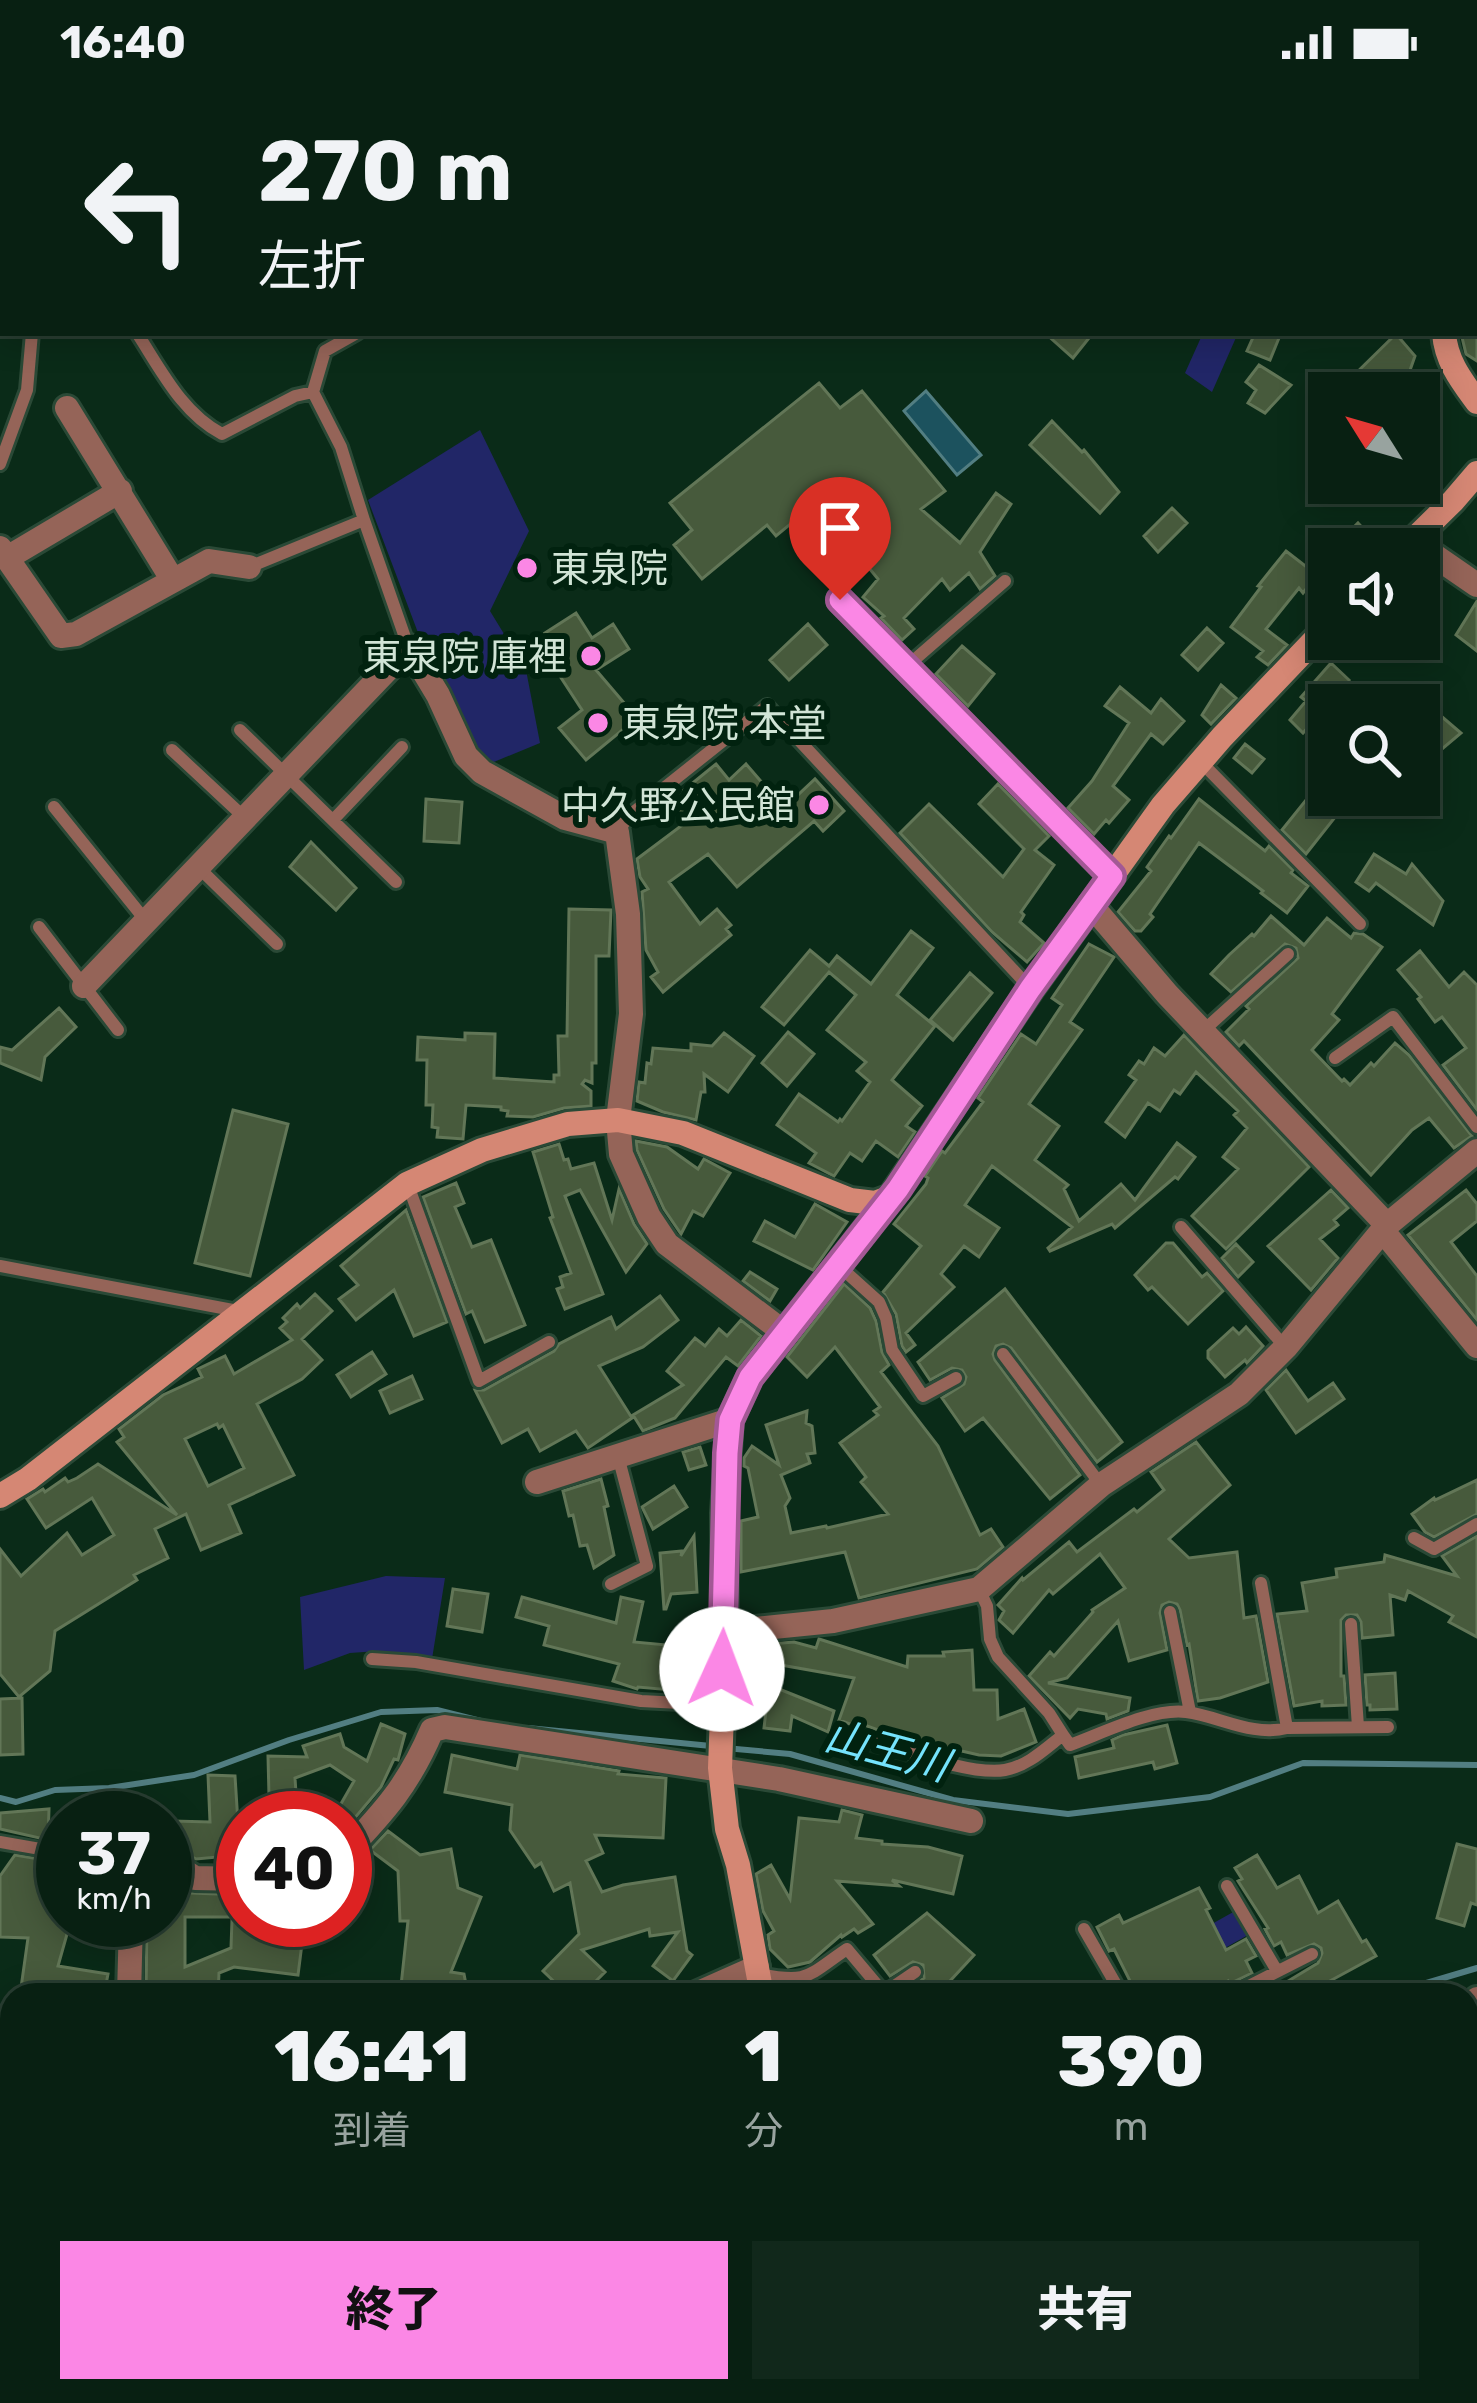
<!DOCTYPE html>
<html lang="ja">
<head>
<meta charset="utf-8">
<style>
	:root { --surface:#082012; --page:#11281b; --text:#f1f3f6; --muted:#98a39f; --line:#293e32; --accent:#fb87e5 }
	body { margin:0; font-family:Rubik,"Noto Sans JP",sans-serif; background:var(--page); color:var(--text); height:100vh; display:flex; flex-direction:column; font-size:45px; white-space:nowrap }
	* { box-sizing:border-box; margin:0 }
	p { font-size:39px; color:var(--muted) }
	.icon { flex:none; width:66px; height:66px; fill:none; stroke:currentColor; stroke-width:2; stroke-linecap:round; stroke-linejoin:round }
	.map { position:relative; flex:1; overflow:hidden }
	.drawer { position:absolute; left:0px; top:1899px; width:1479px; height:420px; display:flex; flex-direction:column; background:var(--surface); border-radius:36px 36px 0 0; box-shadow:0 6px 30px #0003,0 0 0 3px var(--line) }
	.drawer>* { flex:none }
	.guide { position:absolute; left:0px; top:0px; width:1479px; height:252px; box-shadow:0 6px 30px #0003,0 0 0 3px var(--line); background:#082012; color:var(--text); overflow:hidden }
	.needle { width:78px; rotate:307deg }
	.buttons { position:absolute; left:1308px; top:288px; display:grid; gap:24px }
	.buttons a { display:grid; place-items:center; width:132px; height:132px; border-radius:0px; background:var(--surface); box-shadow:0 6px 30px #0003,0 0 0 3px var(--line); font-size:60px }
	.speed { position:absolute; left:36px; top:1707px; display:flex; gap:24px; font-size:60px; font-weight:700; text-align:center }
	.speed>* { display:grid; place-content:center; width:156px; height:156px; border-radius:50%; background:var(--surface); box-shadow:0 6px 30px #0003,0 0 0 3px var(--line); line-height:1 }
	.speed small { font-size:30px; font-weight:400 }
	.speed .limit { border:18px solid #d22; background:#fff; color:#111 }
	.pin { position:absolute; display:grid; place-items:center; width:102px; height:102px; color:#fff; margin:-123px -51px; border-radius:50% 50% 50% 0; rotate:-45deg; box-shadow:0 0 12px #0007 }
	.pin .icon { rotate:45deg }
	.me { position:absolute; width:132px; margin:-66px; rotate:2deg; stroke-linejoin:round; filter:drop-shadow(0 0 9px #0008) }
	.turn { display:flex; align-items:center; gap:42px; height:252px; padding:0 60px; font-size:54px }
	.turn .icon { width:156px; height:156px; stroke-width:2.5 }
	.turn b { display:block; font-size:84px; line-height:102px }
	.eta { display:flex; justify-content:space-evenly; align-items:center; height:204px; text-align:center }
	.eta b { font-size:72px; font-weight:800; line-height:84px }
	.action { display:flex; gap:24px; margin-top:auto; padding:24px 60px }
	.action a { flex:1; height:138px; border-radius:0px; background:var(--accent); color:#111; font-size:48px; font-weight:800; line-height:138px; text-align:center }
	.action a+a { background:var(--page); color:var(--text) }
	.status { display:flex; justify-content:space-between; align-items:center; height:84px; padding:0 60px; background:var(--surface); direction:ltr }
	.status svg { height:33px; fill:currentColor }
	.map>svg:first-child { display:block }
	.green { fill:#212667 }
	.water { fill:#1c525e; stroke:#527e82; stroke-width:3 }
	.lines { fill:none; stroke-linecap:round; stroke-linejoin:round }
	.stream { stroke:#527e82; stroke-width:6 }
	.building { fill:#475a3c; stroke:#627657; stroke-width:3; fill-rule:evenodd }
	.lane-casing { stroke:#2a4936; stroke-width:18 }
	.street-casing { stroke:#2a4936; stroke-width:30 }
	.secondary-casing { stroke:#2a4936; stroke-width:30 }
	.lane { stroke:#956458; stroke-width:12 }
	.street { stroke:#956458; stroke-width:24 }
	.secondary { stroke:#d58774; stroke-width:24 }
	.route-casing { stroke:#a35895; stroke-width:30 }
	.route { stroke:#fb87e5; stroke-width:21 }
	.poi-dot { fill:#fb87e5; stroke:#01220f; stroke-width:4.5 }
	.labels { text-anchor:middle; stroke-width:12; stroke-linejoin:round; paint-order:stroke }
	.poi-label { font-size:39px; fill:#d1e4d6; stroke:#01220f; text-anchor:start }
	.water-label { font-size:42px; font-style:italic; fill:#75e3fc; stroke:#01220f }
</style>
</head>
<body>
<div class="status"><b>16:40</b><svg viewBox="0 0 49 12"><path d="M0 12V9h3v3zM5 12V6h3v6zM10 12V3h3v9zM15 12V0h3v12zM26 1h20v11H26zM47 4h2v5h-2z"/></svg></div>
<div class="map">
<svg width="1477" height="2319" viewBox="0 0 1477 2319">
	<rect width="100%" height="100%" fill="#0a2b18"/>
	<path class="green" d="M1203 249H1238L1212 308 1185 289Z
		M480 346 529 447 490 527 526 586 540 659 489 680 472 666 420 554 368 416Z
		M386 1492 445 1494 432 1575 378 1567 350 1569 304 1586 300 1513Z
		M1235 1827 1248 1851 1193 1882 1178 1859Z
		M0 2093 12 2098V2221L0 2218Z
		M1477 2208V2319H1093L1101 2307H1467V2209Z"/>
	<path class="water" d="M926 307 981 371 957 391 904 327Z"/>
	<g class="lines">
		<path class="stream" d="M528 1644 711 1662
			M725 1664 790 1670 953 1716 1068 1730 1210 1713 1303 1679 1477 1681
			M0 1714 16 1718 55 1706 109 1704 194 1691 289 1656 381 1628 437 1626 485 1638
			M1386 1911 1477 1884
			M926 2319 934 2307"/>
	</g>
	<path class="building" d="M1045 249H1093L1073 274Z
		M1255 249H1281L1270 276 1247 267Z
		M1461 249H1477V277L1466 270Z
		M1396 250 1415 272 1408 292 1391 309H1359L1348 297Z
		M1259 281 1291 301 1265 329 1248 319 1256 306 1246 298Z
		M819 299 840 324 862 307 945 407 921 425 960 459 996 409 1011 420 980 468 995 492 980 505 969 489 950 506 942 495 904 534 914 545 902 556 881 534 884 532 863 513 878 495 816 419 776 452 767 441 702 495 674 461 692 446 670 419Z
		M1052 337 1082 368 1084 366 1119 408 1100 429 1030 361Z
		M1172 424 1187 439 1158 468 1144 452Z
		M1358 439 1372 454 1361 465H1332Z
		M1286 467 1317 491 1303 509 1299 504 1266 545 1287 561 1268 581 1257 573 1263 567 1231 543 1261 503 1258 502Z
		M1477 517V567L1456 551Z
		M576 529 592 554 613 540 629 565 596 586 637 634 586 676 559 644 582 626 552 580 561 574 545 549Z
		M808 540 827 561 789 596 770 576Z
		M1207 544 1223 559 1198 586 1182 571Z
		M962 562 994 590 968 622 936 590Z
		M1331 579 1349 596 1303 649 1290 636 1306 617 1301 613Z
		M1221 601 1236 614 1211 640 1202 631Z
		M1406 602 1461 649 1442 665 1419 630V621H1413L1403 606Z
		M1120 603 1151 629 1161 615 1184 637 1163 660 1151 650 1113 702 1129 716 1109 739 1106 736 1094 750 1068 724 1092 697 1129 639 1105 622Z
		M1245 660 1264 675 1252 689 1234 674Z
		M716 680 729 696 746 680 784 724 815 695 844 727 823 747 814 737 737 803 708 770 669 798 700 840 717 825 731 841 726 845 731 851 663 908 651 893 658 888 646 866 642 808 648 805 640 793 637 775 685 739 668 719Z
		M998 700 1049 752 1035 766 1054 781 1021 828 1024 831 1020 838 1044 859 1027 878 992 848 900 749 929 720 1003 793 1024 765 979 720Z
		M1310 711 1336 732 1306 770 1282 746Z
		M426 715 462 718 459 759 424 757Z
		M1199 715 1265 767 1269 762 1293 786 1291 789 1308 802 1287 829 1261 809 1263 807 1199 759 1150 830 1153 833 1141 847H1135L1118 828 1151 787 1147 783 1169 752 1171 754Z
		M311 758 356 804 336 826 290 783Z
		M1374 770 1406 790 1412 780 1443 817 1433 841 1376 799 1369 807 1356 798Z
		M569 825 611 826 609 872H596V979H592V999L585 996 582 1000 591 1007V1022L564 1024 533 1033 507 1032 508 1027 501 1026V1023L466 1021 463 1055 437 1053 438 1044 432 1043 433 1021H426L427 976H417L418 953 465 956V949L495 950 494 994 554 998V991H559L558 952H567Z
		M1271 832 1304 861 1327 834 1351 854 1354 849 1363 850 1382 863 1332 930 1339 936 1312 966 1342 997 1344 995 1350 1001 1371 979 1374 982 1395 959 1409 971 1472 1052 1454 1064 1429 1034 1412 1046 1371 1091 1244 957 1239 962 1226 948 1249 925 1246 922 1298 874 1296 864 1285 860 1231 908 1211 890 1229 871 1252 850 1254 852Z
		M911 847 933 864 897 911 935 942 892 996 922 1022 906 1042 915 1048 898 1073 876 1057 862 1077 850 1069 834 1092 809 1079 816 1069 777 1041 799 1010 838 1038 840 1035 842 1037 870 998 857 987 866 978 827 946 856 911 829 888 784 941 762 923 810 866 829 882 837 872 871 900Z
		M1089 860 1114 873 1070 938 1082 946 1029 1020 1059 1042 1035 1076 1068 1101 1064 1105 1079 1137 1121 1100 1135 1116 1177 1059 1195 1073 1178 1095 1175 1093 1115 1144 1112 1140 1050 1167 1048 1164 1072 1143 992 1082 965 1121 999 1144 979 1173 964 1162 941 1190 954 1203 906 1249 915 1261 906 1268 902 1262 896 1230 883 1208 921 1162 894 1140 926 1100 928 1094 925 1092 942 1067 945 1069 983 1018 978 1014 1021 950 1036 960 1062 921 1052 914Z
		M1420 867 1449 903 1464 888 1477 901V1026L1443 981 1466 964 1442 933 1435 938 1418 915 1421 913 1398 886Z
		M970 889 992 909 953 956 930 936Z
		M59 924 76 943 45 973 41 996 0 979V963L12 966Z
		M788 948 814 970 787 1002 762 979Z
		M724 949 754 972 728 1008 704 990 705 1008H701L696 1036 663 1028 637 1017 639 998 645 999 647 979 651 980 653 964 691 967V960L712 962Z
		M1184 951 1309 1083 1226 1165 1192 1132 1238 1085 1223 1073 1247 1044 1234 1031 1238 1027 1196 988 1180 1010 1174 1006 1160 1027 1148 1019 1125 1053 1106 1038 1136 996 1129 991 1139 977 1144 980 1154 964 1165 972Z
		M233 1026 288 1040 250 1192 195 1179Z
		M636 1057 667 1063 698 1085 704 1075 730 1089 703 1132 693 1127 681 1150 664 1125 637 1066Z
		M559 1060 564 1076 568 1075 571 1085 594 1079 612 1136 619 1105 634 1140 647 1160 626 1188 580 1106 565 1112 603 1210 565 1225 557 1205 563 1203 560 1193 571 1189 550 1134 553 1133 533 1068Z
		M456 1099 464 1119 455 1123 472 1163 491 1156 525 1241 485 1258 472 1227 466 1230 423 1113Z
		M1331 1106 1348 1124 1334 1136 1338 1141 1320 1155 1338 1174 1311 1206 1268 1162Z
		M1466 1106 1477 1120V1137L1451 1158 1477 1192V1236L1408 1151Z
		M815 1120 847 1138 813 1186 754 1157 765 1137 795 1153Z
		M406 1126 447 1238 414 1252 394 1206 356 1236 339 1215 358 1201 341 1182Z
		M1166 1159H1173L1202 1193 1207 1189 1223 1207 1188 1240 1152 1203 1148 1206 1135 1191Z
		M1236 1160 1253 1178 1238 1193 1222 1174Z
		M750 1188 777 1205 770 1217 743 1197Z
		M844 1200 870 1224 876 1237 882 1268 889 1281 881 1288 938 1362 980 1451 991 1445 1003 1463 977 1485 859 1514 845 1468 741 1488V1437L758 1433 748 1384 744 1382V1374L752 1362 779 1381 766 1341 807 1327 806 1339 812 1342 815 1369 807 1370 810 1379 781 1391 790 1414 785 1422 791 1449 826 1442 827 1444 888 1430 861 1398 866 1393 840 1359 878 1331 874 1327 880 1323 835 1263 807 1293 787 1273Z
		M1005 1205 1122 1358 1097 1378 1011 1264 1003 1260 996 1262 993 1270 995 1276 1080 1391 1050 1415 983 1334 965 1347 942 1314 964 1300 966 1293 962 1286 952 1284 930 1296 918 1278Z
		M315 1210 332 1227 302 1255 322 1276 302 1295 257 1320 294 1391 229 1421 241 1449 201 1466 186 1430 155 1445 168 1474 134 1491 137 1496 55 1547 50 1587 19 1613 0 1590V1465L21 1492 67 1449 82 1471 114 1451 92 1414 46 1444 27 1415 43 1405 45 1408 65 1394 68 1398 77 1394 98 1380 177 1431 117 1358 124 1353 119 1345 163 1311 202 1293 198 1285 225 1272 234 1290 292 1256 280 1244 287 1238 283 1234 297 1220 300 1224ZM217 1340 219 1344 223 1341 244 1384 208 1402 185 1355Z
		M660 1212 678 1236 643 1263 599 1282 632 1334 588 1364 576 1347 540 1367 528 1345 502 1359 475 1306H484L554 1267 559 1260 611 1233 616 1245Z
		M741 1236 761 1252 738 1282 726 1273 675 1334 643 1347 633 1331 683 1301 667 1287 695 1254 705 1262 719 1245 727 1252Z
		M1246 1243 1263 1262 1247 1279 1245 1276 1225 1293 1208 1274V1267L1233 1244 1239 1250Z
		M372 1268 386 1290 351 1313 337 1291Z
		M1286 1286 1308 1317 1333 1299 1344 1315 1296 1349 1266 1306Z
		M412 1292 422 1315 390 1329 380 1307Z
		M1196 1358 1230 1401 1169 1455 1189 1474 1237 1468 1244 1534 1256 1532 1268 1598 1220 1614 1198 1617 1189 1560 1187 1561 1180 1526 1177 1520 1169 1518 1162 1521 1160 1529 1167 1566 1129 1577 1118 1537 1067 1594 1048 1599 1130 1614 1128 1627 1107 1635 1106 1630 1078 1625 1070 1634 1029 1592 1050 1568 1054 1572 1093 1528 1092 1526 1125 1504 1100 1470 1053 1510 1049 1506 1013 1549 999 1536 1004 1527 998 1521 1022 1494 1023 1496 1069 1458 1077 1468 1134 1425 1137 1428 1164 1406 1151 1388Z
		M700 1363 706 1381 689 1386 683 1368Z
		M601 1395 608 1422 604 1423 614 1471 594 1484 587 1461 580 1462 573 1431 569 1432 563 1407Z
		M1477 1396V1430L1434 1453 1425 1448 1412 1430 1434 1414 1435 1416Z
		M674 1402 687 1423 653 1445 642 1423Z
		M694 1452 697 1508 671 1510 666 1525H664L660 1469 682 1467 681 1472Z
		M1477 1452V1553L1449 1538 1453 1532 1408 1507 1405 1516 1390 1511 1393 1551 1362 1554 1361 1538 1357 1531H1346L1341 1536V1592H1344L1346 1621 1322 1622V1617L1294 1622 1277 1530 1307 1527 1302 1499 1337 1493 1336 1485 1384 1478 1385 1471 1457 1492 1442 1472Z
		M453 1505 488 1510 482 1548 447 1542Z
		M522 1513 616 1539 621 1513 643 1518 634 1558 699 1564 694 1608 638 1603 637 1605 613 1597 619 1580 544 1561 549 1542 516 1533Z
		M819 1555 907 1583 908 1572H944L943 1568 972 1566 974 1606H997L998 1635 1024 1625 1036 1658 1001 1672 979 1671 909 1655 908 1657 859 1639 858 1643 839 1636 854 1594 764 1578 771 1560 794 1558 816 1564Z
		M1395 1589 1397 1625 1370 1626V1621H1367L1365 1591Z
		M769 1601 834 1627 828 1648 792 1632 790 1647 764 1644Z
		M22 1614 23 1670 0 1671V1615Z
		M381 1640 405 1650 398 1676 394 1675 381 1703 348 1742 345 1739V1734L334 1732 354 1697 330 1681 295 1694 296 1709 269 1712 268 1672 307 1673 303 1662 340 1650 344 1663 367 1677Z
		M1167 1641 1177 1679 1155 1685 1153 1678 1079 1694 1075 1673 1114 1664 1112 1656 1123 1651Z
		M452 1671 517 1685 520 1671 619 1687 618 1690 666 1694 663 1754 595 1751 603 1769 586 1777 602 1808 623 1801 675 1793 687 1867 692 1871 673 1897 653 1882 678 1848 650 1852 649 1845 582 1866 605 1888 595 1898 603 1911H568L543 1887 579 1850 570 1799 554 1807 541 1779 535 1783 510 1746 512 1721 445 1708Z
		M208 1691 235 1692 240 1771 196 1775 175 1766 174 1737 210 1738Z
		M49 1725 48 1756 0 1745V1729Z
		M842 1726 862 1731 856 1754 882 1757V1760L928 1763 962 1772 953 1810 892 1796 899 1802 837 1797 873 1840 858 1849 854 1845 842 1853 841 1851 810 1878 788 1883 770 1865 768 1851 774 1847 763 1827 756 1790 771 1781 790 1815 799 1734 839 1738Z
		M388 1747 420 1771 451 1765 458 1804 481 1813 451 1888 464 1890 468 1911H400L408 1837H400L398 1787 370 1766Z
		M1457 1760 1477 1765V1821L1471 1819 1464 1842 1437 1834Z
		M15 1771 63 1779V1836H71L58 1882 108 1890 104 1911 65 1907V1911H20L28 1854 0 1853V1792Z
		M1257 1771 1277 1804 1299 1792 1318 1829 1338 1817 1362 1858 1366 1856 1376 1872 1304 1911H1265L1318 1879 1322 1869 1321 1864 1314 1860 1287 1871 1281 1858 1274 1862 1265 1845 1268 1844 1238 1797 1242 1795 1235 1784Z
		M1199 1804 1210 1824 1206 1826 1226 1866 1246 1855 1256 1872 1246 1877 1252 1889 1229 1900 1228 1897 1201 1911H1169L1165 1903 1149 1911H1137L1114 1865 1109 1867 1097 1843 1119 1831 1123 1839Z
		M165 1808 243 1811V1833H185V1883L231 1864 232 1836H305L298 1891 234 1883 219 1889 218 1911H146L147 1836H165Z
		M927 1829 974 1871 937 1911H904L903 1909 924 1894 923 1881 913 1878 890 1892 874 1871Z"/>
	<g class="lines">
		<g class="lane-casing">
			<path id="lane" d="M137 249C161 286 182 329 222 350L295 312 313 308
				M357 249 325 267 313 308 341 363 364 436
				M0 380 27 306 32 249
				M249 483 364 436 408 562
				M906 583 1005 497
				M240 646 396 798
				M172 666 245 734
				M1201 678 1360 840
				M54 723 146 837
				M334 735 402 663
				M617 748 630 731 767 622 1031 905
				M199 784 277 860
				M39 843 118 946
				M1204 946 1288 870
				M1335 974 1393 933 1477 1043
				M408 1101 479 1297 549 1258
				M1181 1143 1285 1263
				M838 1181 879 1218 886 1234 892 1266 923 1312 956 1294
				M0 1182 238 1227
				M1003 1270 1101 1401
				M1414 1454 1434 1465 1477 1440
				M1261 1499 1287 1644
				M611 1500 647 1482 618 1372
				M979 1505 987 1522 990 1555 998 1573 1049 1629 1063 1651
				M1170 1528 1190 1628
				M1351 1540 1358 1643
				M372 1575 416 1578 641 1617 720 1621
				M863 1654C899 1664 970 1692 1005 1686 1028 1682 1046 1664 1063 1651L1070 1661C1103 1649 1152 1624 1186 1628 1219 1632 1252 1653 1287 1644L1388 1643
				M0 1758 63 1769
				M1227 1802 1277 1887
				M1084 1845 1122 1911
				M759 1890C809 1900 807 1892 847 1865L884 1909 915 1888
				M1231 1911 1312 1870"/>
		</g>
		<g class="street-casing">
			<path id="street" d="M1417 0 1420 3
				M1476 60 1477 61
				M67 324 172 495
				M1413 457 1477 501
				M0 464 61 552 76 550 209 477 249 483
				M7 474 120 407
				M840 516 1112 792
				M1091 821 1167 910 1387 1141
				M84 902 409 563 438 611 466 672 482 688 565 734 617 748 628 830 631 930 618 1036 621 1070 649 1133 667 1160 785 1249
				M1383 1147 1477 1262
				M537 1398 730 1336
				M725 1548 833 1537 979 1505 1101 1401 1239 1310 1286 1263 1387 1141 1477 1067
				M345 1769C385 1727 409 1700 432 1646L445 1643 779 1695 971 1737
				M165 1783H178L195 1794 243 1795
				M129 1911 131 1836
				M694 1911 757 1883
				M1467 1923 1477 1915
				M629 2307 636 2319
				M529 2319 534 2307"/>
		</g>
		<g class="secondary-casing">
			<path id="secondary" d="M1476 154 1477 152
				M1444 249C1446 277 1461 296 1477 318
				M1404 465 1453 417 1477 389
				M0 1412 28 1395 407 1100 482 1066 568 1040 618 1036 683 1049 850 1116 875 1119 891 1113 1031 905 1163 721 1222 653 1329 541
				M762 1911 738 1781 727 1745 720 1684 725 1548 724 1429 730 1336 750 1293 891 1113
				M691 2319 697 2307"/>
		</g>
		<use href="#lane" class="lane"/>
		<use href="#street" class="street"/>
		<use href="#secondary" class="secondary"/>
	</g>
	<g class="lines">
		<g class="route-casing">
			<path id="route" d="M722 1585 727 1369 730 1336 750 1293 898 1105 1030 905 1112 792 840 516"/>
		</g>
		<use href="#route" class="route"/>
	</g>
	<g class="poi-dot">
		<circle cx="527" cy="484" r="12"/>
		<circle cx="591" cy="572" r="12"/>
		<circle cx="598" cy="639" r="12"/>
		<circle cx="819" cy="721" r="12"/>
	</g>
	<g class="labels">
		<g class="poi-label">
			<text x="551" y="498">東泉院</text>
			<text x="567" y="586" text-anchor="end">東泉院 庫裡</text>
			<text x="622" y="653">東泉院 本堂</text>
			<text x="795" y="735" text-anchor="end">中久野公民館</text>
		</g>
		<g class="water-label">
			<text transform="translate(887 1666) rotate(15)" y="15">山王川</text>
		</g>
	</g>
</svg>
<div class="buttons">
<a><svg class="needle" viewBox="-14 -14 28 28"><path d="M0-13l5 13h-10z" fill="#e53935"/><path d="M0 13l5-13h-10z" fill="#98a39f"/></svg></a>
<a><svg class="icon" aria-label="sound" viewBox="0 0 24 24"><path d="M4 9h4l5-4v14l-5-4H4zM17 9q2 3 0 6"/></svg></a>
<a><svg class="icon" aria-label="search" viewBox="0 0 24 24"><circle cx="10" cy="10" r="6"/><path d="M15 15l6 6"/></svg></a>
</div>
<div class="speed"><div>37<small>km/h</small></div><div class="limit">40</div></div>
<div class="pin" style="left:840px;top:516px;background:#d93025"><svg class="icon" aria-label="arrive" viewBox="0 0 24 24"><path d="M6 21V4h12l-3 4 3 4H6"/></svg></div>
<svg class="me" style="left:722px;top:1585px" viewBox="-20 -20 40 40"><circle r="19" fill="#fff"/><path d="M0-13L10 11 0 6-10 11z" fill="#fb87e5"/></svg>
<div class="guide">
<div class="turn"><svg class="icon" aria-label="left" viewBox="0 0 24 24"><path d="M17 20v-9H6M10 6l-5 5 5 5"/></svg><div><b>270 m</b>左折</div></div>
</div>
<section class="drawer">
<div class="eta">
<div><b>16:41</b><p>到着</p></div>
<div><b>1</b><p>分</p></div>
<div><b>390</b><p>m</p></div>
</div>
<div class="action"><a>終了</a><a>共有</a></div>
</section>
</div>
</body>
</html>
